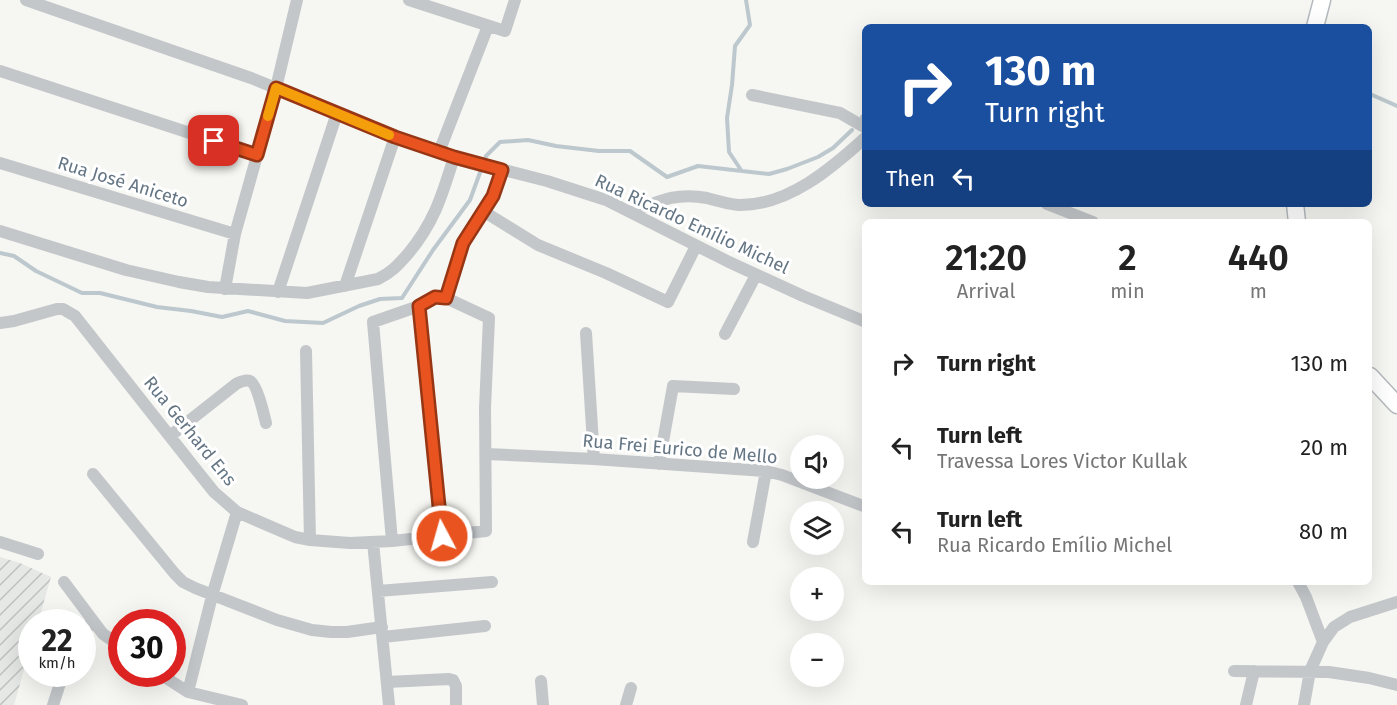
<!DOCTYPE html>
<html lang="en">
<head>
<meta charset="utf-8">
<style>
	:root { --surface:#fff; --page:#f6f6f6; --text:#222; --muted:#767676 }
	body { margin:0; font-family:"Fira Sans",sans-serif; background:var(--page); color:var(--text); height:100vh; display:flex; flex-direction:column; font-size:22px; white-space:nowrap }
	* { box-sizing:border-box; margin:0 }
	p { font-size:20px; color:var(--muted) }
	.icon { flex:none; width:33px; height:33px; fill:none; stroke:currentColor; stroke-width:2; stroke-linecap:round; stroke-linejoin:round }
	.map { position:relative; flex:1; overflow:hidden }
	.drawer { position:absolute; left:862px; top:219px; width:510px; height:366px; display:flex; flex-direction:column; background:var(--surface); border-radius:9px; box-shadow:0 6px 24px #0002 }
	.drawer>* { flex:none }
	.hud { position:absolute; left:862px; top:24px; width:510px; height:183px; border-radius:9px; box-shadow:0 6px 24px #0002; background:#1a4fa0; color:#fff; overflow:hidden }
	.tools { position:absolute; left:790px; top:435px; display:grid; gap:12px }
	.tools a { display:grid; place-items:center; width:54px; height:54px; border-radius:50%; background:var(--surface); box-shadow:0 6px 24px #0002; font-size:30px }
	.speed { position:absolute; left:18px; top:609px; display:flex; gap:12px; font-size:30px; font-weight:700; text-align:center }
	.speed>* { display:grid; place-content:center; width:78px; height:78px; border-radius:50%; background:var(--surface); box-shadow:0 6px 24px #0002; line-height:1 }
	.speed small { font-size:15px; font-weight:400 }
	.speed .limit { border:9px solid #d22; background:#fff; color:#111 }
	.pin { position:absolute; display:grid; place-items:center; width:51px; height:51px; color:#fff; margin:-26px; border-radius:12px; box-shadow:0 3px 9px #0006 }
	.me { position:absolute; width:66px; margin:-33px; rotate:354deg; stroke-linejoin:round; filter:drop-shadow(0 0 4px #0008) }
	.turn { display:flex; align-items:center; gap:21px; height:126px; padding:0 24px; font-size:27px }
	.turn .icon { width:78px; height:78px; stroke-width:2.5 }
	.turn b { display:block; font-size:42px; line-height:51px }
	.then { display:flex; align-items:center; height:57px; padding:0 24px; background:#0003; gap:12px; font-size:22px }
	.eta { display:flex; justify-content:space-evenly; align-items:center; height:102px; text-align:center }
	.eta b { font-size:36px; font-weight:600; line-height:42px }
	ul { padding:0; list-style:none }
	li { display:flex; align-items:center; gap:18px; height:84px; padding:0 24px }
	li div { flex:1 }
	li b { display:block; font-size:22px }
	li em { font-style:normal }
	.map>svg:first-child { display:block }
	.industrial { fill:url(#industrial-furrows) }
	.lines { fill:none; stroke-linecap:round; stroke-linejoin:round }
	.stream { stroke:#bcc8cd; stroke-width:4 }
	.secondary-casing { stroke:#b5babf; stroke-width:19 }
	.street { stroke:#c3c7ca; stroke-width:12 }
	.secondary { stroke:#fff; stroke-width:16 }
	.route-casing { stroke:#973614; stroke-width:15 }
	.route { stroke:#e9531f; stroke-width:10 }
	.slow { stroke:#f59e0b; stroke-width:10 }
	.labels { text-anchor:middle; stroke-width:6; stroke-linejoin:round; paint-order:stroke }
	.street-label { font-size:18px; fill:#647584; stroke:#fff }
</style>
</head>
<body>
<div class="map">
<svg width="1397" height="705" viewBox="0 0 1397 705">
	<defs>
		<pattern id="industrial-furrows" width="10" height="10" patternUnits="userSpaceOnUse" patternTransform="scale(1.5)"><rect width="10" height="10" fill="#e6e8e6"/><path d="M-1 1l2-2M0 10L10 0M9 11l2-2" fill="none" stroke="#bec1c0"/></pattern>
	</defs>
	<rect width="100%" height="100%" fill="#f6f6f2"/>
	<path class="industrial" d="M0 557 20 563 51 577 38 622H32L31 645 14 705H0Z"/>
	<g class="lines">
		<path class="stream" d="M1370 94 1397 106
			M862 117 866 113
			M741 170 729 152 727 118 732 85 735 46 750 25 746 0
			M0 253 14 256 36 271 82 293H100L157 307 191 311 222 317 248 311 285 321 323 323 359 306 380 299 402 298 433 250 470 200 486 156 500 142 528 140 556 146 599 151H630L667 177 698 166 769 174 787 169 818 157 833 148 852 130"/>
		<g class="secondary-casing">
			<path id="secondary" d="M1315 27 1322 0
				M1295 204 1297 222
				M1370 376 1397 405"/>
		</g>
		<path class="street" d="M26 0 251 78 416 145 454 157 547 181 606 200 729 262 803 296 866 322
			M409 0 505 31 515 0
			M0 71 257 155
			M752 95 840 113 866 128
			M439 152 488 26
			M0 163 235 234
			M1047 204 1093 222
			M483 211 538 245 606 273 668 302 696 246
			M632 212C659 201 677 192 707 198 718 201 728 204 739 205 788 206 832 168 866 137
			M0 231 126 270 179 282 208 287 307 293 378 279C391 273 398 265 407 255 434 223 442 196 454 157
			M345 286 395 137
			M225 289 235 234 276 88 297 0
			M278 292 337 113
			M446 298 463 243 493 196 502 170
			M419 306 442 536
			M0 323 14 321 57 309H63L75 316 194 467 214 492 237 512 274 528 295 537 310 540 350 543 392 541 486 531 485 408 489 318 446 298 435 296 419 306 373 322 392 541
			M586 333 594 459
			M725 334 756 275
			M306 351 310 540
			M170 436 236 384C240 382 245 379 250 381 257 384 264 415 266 423
			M486 454 594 459 766 471 782 475 866 507
			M659 464 673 386 734 389
			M93 474 175 574 183 582 195 588 277 620 312 630 331 632H347L382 627
			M0 542 38 554
			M373 542 389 705
			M753 542 766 471
			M64 582 103 634 122 647
			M1298 582 1306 597 1323 642
			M378 591 492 582
			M82 637 92 620
			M383 637 485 626
			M1234 671 1329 672 1369 678 1397 685
			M160 674 188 692 242 705
			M541 681 543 705
			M387 682 449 679 453 680 456 686V705
			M188 692 212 596 237 512
			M53 705 63 674
			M626 705 631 688
			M1246 705 1254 671
			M1304 705 1310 671 1323 642 1334 627 1350 617 1397 602"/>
		<use href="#secondary" class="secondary"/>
	</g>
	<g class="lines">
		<g class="route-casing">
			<path id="route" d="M214 141 257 155 276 88 395 137 454 157 502 170 493 196 463 243 446 298 435 297 419 306 442 536"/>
		</g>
		<use href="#route" class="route"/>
		<path class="slow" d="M268 116 276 88 389 135"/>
	</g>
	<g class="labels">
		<g class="street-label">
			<text transform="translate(123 182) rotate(17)" y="6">Rua José Aniceto</text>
			<text transform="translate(692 224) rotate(25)" y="6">Rua Ricardo Emílio Michel</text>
			<text transform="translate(190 431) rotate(51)" y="6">Rua Gerhard Ens</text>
			<text transform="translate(680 449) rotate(5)" y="6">Rua Frei Eurico de Mello</text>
		</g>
	</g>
</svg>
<div class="tools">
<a><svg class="icon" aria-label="sound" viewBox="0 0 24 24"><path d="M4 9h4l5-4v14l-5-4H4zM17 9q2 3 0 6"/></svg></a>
<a><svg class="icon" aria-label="layers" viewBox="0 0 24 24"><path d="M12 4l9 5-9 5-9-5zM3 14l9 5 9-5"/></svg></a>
<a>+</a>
<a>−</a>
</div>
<div class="speed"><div>22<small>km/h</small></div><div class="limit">30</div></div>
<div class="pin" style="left:214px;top:141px;background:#d93025"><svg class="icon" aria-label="arrive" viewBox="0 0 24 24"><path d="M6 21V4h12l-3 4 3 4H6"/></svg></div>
<svg class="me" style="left:442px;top:536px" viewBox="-20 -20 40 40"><circle r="17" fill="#e9531f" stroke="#fff" stroke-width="3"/><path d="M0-11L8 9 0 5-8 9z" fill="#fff"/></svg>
<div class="hud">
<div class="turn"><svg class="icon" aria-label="right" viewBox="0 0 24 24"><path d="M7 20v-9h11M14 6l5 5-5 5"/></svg><div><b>130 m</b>Turn right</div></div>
<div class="then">Then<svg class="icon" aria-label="left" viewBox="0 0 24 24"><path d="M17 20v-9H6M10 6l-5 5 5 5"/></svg></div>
</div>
<section class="drawer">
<div class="eta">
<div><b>21:20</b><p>Arrival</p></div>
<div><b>2</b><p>min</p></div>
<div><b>440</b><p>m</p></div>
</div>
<ul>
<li><svg class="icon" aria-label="right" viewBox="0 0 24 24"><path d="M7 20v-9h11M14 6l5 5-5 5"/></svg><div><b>Turn right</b></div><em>130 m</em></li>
<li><svg class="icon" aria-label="left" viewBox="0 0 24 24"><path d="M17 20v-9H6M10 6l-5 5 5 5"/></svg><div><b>Turn left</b><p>Travessa Lores Victor Kullak</p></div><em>20 m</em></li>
<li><svg class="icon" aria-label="left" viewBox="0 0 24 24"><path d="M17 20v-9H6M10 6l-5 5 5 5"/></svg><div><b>Turn left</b><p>Rua Ricardo Emílio Michel</p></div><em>80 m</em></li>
</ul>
</section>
</div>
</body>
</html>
